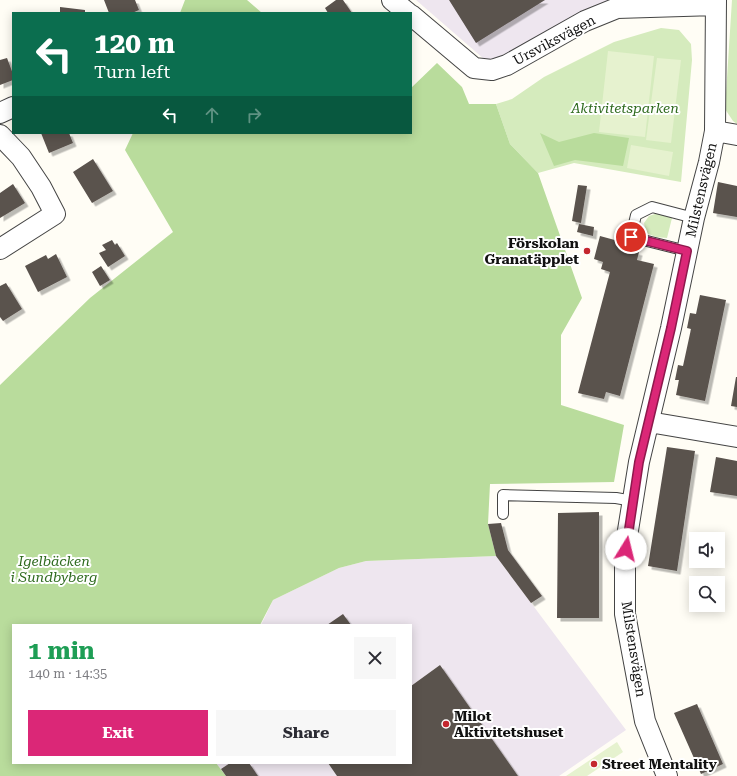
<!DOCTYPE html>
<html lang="en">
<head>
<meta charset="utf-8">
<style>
	:root { --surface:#fff; --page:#f7f7f7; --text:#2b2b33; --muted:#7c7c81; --accent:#db2777 }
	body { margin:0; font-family:"Roboto Serif",serif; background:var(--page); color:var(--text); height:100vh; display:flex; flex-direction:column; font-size:15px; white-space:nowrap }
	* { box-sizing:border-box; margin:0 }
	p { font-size:13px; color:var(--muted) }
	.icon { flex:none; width:22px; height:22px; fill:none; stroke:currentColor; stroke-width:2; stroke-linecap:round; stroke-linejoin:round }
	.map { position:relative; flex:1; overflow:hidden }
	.details { position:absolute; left:12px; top:624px; width:400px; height:140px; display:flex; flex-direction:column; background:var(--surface); border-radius:0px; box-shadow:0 2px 10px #0003 }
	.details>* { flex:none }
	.top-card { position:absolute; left:12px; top:12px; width:400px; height:122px; border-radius:0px; box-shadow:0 2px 10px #0003; background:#0b6e4f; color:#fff; overflow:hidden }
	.buttons { position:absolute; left:689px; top:532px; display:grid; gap:8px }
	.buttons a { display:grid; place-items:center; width:36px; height:36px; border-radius:0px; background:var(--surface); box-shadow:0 2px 10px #0003; font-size:20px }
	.pin { position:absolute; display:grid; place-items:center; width:34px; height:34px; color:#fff; margin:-17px; border:2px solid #fff; border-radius:50%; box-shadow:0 1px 4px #0007 }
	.me { position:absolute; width:44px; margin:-22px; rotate:9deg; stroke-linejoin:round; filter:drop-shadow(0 0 3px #0008) }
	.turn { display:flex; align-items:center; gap:14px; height:84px; padding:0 16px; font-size:18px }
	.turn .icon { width:52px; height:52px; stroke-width:2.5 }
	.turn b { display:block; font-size:28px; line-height:34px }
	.lanes { display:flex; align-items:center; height:38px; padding:0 16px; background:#0003; justify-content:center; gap:20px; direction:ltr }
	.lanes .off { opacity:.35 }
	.round { display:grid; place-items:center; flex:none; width:42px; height:42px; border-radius:0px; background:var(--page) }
	.headline { display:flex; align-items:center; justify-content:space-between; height:68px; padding:0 16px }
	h1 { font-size:24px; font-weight:700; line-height:30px; color:#1e9e55 }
	.cta { display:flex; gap:8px; margin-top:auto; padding:8px 16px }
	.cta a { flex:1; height:46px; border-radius:0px; background:var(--accent); color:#fff; font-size:16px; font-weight:700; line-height:46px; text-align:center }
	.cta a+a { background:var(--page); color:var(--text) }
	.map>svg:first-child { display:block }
	.industrial { fill:#eee6ef }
	.green { fill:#d5ebbd }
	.forest { fill:#b9dc9c }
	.pitch { fill:#e6f2cf }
	.building { fill:#5a524d; filter:url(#shadow) }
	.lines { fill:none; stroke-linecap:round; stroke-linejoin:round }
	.service-casing { stroke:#444; stroke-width:12 }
	.minor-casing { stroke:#444; stroke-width:22 }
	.service { stroke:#fff; stroke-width:10 }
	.minor { stroke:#fff; stroke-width:20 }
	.route-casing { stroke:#8e194d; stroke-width:10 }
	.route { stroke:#db2777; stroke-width:7 }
	.poi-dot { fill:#c4262e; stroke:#fff; stroke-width:1.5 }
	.labels { text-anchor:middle; stroke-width:4; stroke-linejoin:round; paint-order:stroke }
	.street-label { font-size:14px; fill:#111; stroke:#fff }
	.park-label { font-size:14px; font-style:italic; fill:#2f6b1f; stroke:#fff }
	.poi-label { font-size:14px; font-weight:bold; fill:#111; stroke:#fff; text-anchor:start }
</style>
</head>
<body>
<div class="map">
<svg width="737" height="776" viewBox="0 0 737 776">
	<defs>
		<filter id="shadow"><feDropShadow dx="3.5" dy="3.5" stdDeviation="0" flood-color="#0004"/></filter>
	</defs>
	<rect width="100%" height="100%" fill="#fffdf5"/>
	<path class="industrial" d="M416 0H615L491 65Z
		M496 556 626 730 559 776H518L440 665 411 686V625H261L273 600 339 568 366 561Z
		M216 763H328L337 776H226Z"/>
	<path class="green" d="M732 0H737V124L733 121 725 109Z
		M661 28 679 30 691 44 692 60 681 182 574 163 538 173 510 144 496 104 512 99 544 77 614 42Z
		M658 213 672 218 667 238 656 237 646 233 644 223 649 216Z"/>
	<path class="forest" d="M185 0H247L262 13H180Z
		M437 63 462 87 469 104H496L510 144 538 173 582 298 561 335V405L624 425 614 482 490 484 488 524 496 556 366 561 339 568 273 600 260 625H13V763H216L226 776H0V385L90 298 173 232 125 150 133 133H411V88Z
		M540 133 559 142 594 133 629 138 623 166 575 160 554 166Z"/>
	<path class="pitch" d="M608 51 654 56 645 137 599 132Z
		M657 58 681 60 671 143 646 140Z
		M631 145 673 152 669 176 627 168Z
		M617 742 623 752 587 776H566Z"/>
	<path class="building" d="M104 0H135L139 10 132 13H109Z
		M336 0H343L352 13H328L325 8Z
		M449 0H545L476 43Z
		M60 7 85 10V13H60Z
		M7 58 13 74V80L0 85V60Z
		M41 133H69L73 143 49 153Z
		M93 159 113 191 92 203 73 172Z
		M718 182 737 186V217L713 213Z
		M13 184 25 203 0 218V193Z
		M578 185 587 186 581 223 572 221Z
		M579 224 594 227 593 236 577 232Z
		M600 236 622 242 621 248 639 252 637 260 654 264 620 396 606 392 604 399 578 393 610 272 601 269 603 262 594 259Z
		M112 240 115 245 117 243 125 256 108 267 99 253 106 250 102 245Z
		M56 254 67 277 38 292 25 266 46 255 48 259Z
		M101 266 110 280 100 286 92 272Z
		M6 283 22 309 3 321 0 317V286Z
		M700 295 726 300 705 401 676 395 679 380H675L678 365 683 366 691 329 687 328 690 313 696 314Z
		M736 377H737V407L731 406Z
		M667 447 695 451 677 571 648 566Z
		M716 457 737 461V496L710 492Z
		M599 512V618H557L558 513Z
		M501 523 508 550 542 596 531 603 496 556 488 524Z
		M343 614 351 625H327Z
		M440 665 518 776H337L328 763H411V686Z
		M697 704 723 764 701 774 674 713Z
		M230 763H249L258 776H226L221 769Z"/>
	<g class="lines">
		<g class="service-casing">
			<path id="service" d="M687 251 631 237 636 215 652 207 694 218
				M503 514V495L616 498 633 501"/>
		</g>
		<g class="minor-casing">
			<path id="minor" d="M392 0 408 13
				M411 15 474 68 492 70 507 65 585 21 617 8 716 5
				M0 113 13 107
				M715 131 737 135
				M0 135 21 157 41 187 55 214 0 249
				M649 422 737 437
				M667 776 645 721 625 614V549L639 462 671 328 694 218 709 162 715 131 716 0"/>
		</g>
		<use href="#service" class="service"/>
		<use href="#minor" class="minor"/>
	</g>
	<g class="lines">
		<g class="route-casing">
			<path id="route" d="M626 549 639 462 671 328 687 251 631 237"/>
		</g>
		<use href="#route" class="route"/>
	</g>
	<g class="poi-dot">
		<circle cx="587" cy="251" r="4"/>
		<circle cx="446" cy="724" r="4"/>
		<circle cx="594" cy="764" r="4"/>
	</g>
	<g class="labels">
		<g class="street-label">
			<text transform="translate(554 40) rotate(-28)" y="5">Ursviksvägen</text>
			<text transform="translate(701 190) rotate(-77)" y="5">Milstensvägen</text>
			<text transform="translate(634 649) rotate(81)" y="5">Milstensvägen</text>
		</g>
		<g class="park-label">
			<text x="625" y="113">Aktivitetsparken</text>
			<text x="54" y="566">Igelbäcken<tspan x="54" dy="16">i Sundbyberg</tspan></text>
		</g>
		<g class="poi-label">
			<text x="579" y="248" text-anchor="end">Förskolan<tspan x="579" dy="16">Granatäpplet</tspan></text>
			<text x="454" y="721">Milot<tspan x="454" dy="16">Aktivitetshuset</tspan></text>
			<text x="602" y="769">Street Mentality</text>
		</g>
	</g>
</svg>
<div class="buttons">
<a><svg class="icon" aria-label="sound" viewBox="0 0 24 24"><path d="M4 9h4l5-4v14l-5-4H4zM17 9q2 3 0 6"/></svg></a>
<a><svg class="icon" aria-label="search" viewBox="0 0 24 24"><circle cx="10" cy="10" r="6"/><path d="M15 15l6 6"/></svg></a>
</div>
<div class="pin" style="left:631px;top:237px;background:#d93025"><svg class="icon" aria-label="arrive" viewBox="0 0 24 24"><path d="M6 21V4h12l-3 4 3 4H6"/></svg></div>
<svg class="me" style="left:626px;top:549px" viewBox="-20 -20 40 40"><circle r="19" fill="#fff"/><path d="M0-13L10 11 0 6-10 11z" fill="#db2777"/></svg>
<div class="top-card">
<div class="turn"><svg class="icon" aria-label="left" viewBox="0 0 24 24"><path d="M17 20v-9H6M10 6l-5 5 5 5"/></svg><div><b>120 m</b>Turn left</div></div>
<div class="lanes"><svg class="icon" aria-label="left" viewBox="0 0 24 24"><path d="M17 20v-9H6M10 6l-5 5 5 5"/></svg><svg class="icon off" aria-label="ahead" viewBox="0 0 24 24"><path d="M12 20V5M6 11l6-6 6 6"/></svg><svg class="icon off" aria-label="right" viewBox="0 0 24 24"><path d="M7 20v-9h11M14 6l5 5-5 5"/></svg></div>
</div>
<section class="details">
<div class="headline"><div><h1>1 min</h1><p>140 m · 14:35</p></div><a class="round"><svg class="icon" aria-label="close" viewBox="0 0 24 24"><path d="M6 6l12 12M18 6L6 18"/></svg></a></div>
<div class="cta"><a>Exit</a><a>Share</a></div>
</section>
</div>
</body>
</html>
